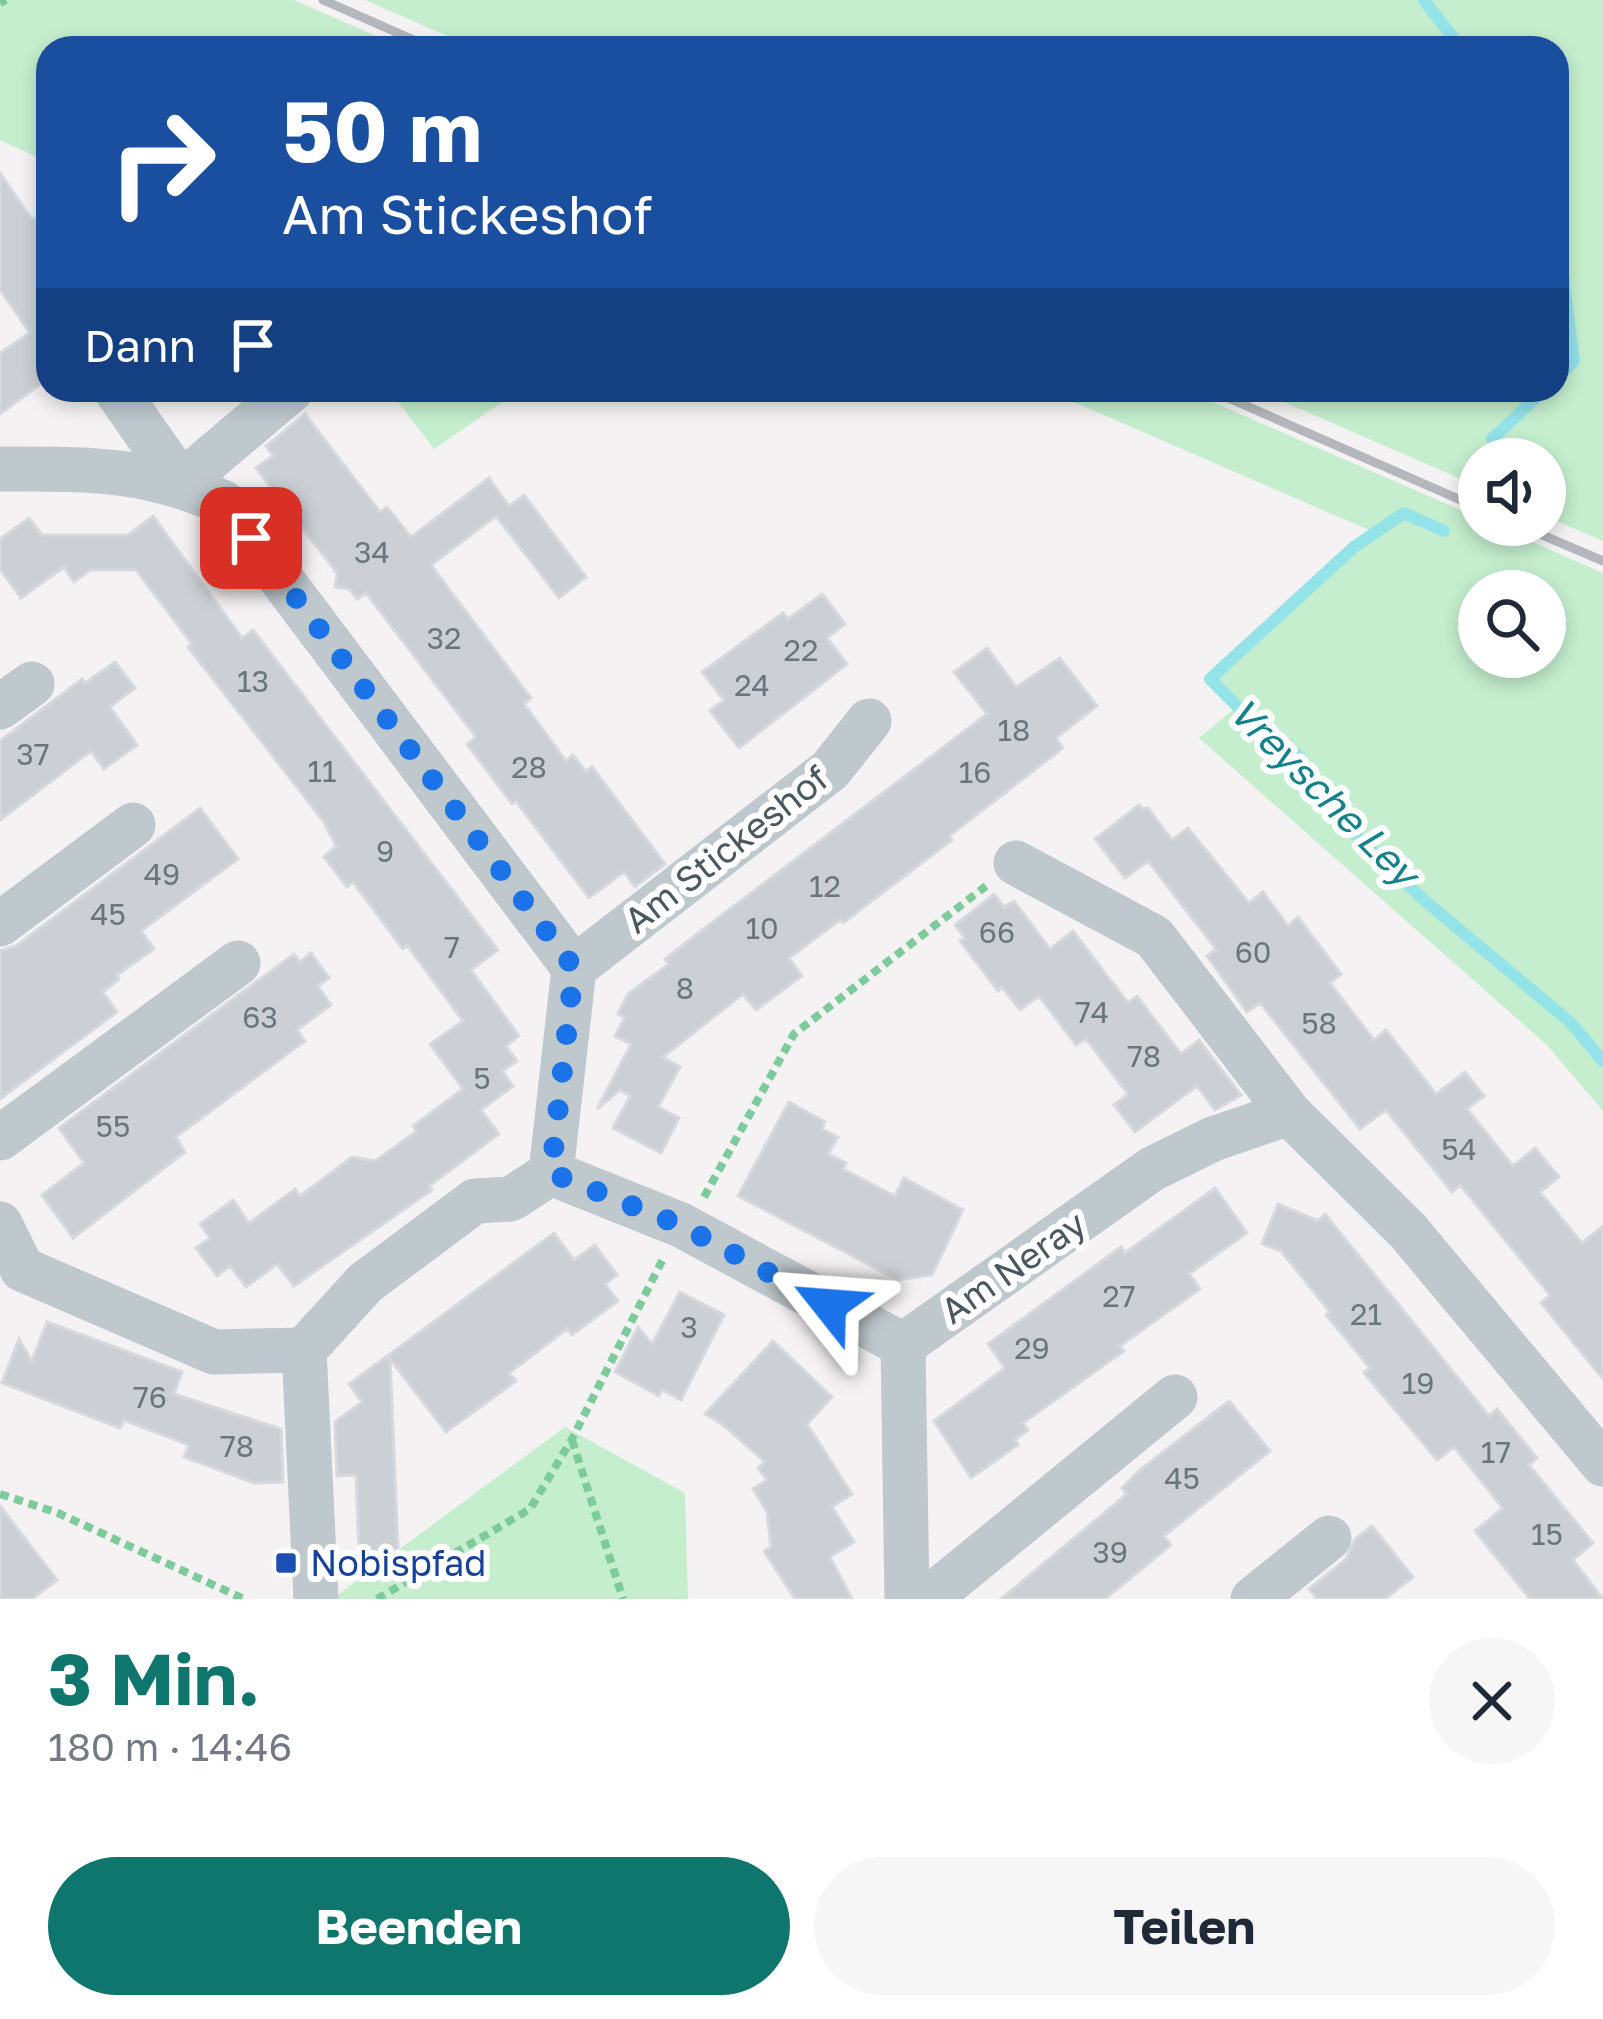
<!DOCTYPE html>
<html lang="de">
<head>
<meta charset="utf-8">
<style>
	:root { --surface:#fff; --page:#f6f6f7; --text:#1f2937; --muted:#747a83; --accent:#0f766e }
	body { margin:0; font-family:"Golos Text",sans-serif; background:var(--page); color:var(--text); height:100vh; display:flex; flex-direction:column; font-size:45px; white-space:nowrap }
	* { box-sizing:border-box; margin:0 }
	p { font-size:39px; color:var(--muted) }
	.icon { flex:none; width:66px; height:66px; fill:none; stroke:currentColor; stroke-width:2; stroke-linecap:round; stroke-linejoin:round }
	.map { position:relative; height:1599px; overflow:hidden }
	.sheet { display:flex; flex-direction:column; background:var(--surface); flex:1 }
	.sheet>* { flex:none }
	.guide { position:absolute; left:36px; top:36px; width:1533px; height:366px; border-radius:36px; box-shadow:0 6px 18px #0003; background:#1a4fa0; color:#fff; overflow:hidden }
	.fabs { position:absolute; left:1458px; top:438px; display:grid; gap:24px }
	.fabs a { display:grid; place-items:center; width:108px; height:108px; border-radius:50%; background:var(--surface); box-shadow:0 6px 18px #0003; font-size:60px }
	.pin { position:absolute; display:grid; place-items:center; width:102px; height:102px; color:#fff; margin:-51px; border-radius:24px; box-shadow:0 6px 18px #0006 }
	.me { position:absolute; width:132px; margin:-66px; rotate:298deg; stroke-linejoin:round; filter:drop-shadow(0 0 9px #0008) }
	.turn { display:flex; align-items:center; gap:42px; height:252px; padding:0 48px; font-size:54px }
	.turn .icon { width:156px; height:156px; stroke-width:2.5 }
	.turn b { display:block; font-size:84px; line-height:102px }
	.then { display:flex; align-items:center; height:114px; padding:0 48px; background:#0003; gap:24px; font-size:45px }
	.round { display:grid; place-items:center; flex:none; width:126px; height:126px; border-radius:63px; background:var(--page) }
	.summary { display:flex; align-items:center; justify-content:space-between; height:204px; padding:0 48px }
	h1 { font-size:72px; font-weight:700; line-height:90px; color:var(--accent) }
	.action { display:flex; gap:24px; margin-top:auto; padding:24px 48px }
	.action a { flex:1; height:138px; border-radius:72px; background:var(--accent); color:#fff; font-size:48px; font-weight:700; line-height:138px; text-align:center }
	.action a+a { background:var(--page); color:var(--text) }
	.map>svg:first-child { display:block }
	.green { fill:#c4eece; fill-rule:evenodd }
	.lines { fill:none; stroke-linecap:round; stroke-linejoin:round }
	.stream { stroke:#93e3e9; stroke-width:12 }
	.building { fill:#ccd0d4; stroke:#d6d9dd; stroke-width:3 }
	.path { stroke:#7dcb9a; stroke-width:8; stroke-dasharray:9 6; stroke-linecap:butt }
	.minor { stroke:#bec8cd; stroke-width:45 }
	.rail { stroke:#b4b8bc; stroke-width:9 }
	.route { stroke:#1a73e8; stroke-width:21; stroke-dasharray:0 37.8 }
	.transit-dot { fill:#1a4fb4; stroke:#fff; stroke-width:4.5 }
	.labels { text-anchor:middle; stroke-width:12; stroke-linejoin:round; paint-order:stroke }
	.number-label { font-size:30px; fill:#6a767c }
	.street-label { font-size:36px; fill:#4a585f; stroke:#fff }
	.transit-label { font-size:36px; fill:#164399; stroke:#fff; text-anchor:start }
	.water-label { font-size:39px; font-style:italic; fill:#13828b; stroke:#fff }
</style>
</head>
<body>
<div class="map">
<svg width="1603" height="1599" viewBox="0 0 1603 1599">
	<rect width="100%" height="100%" fill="#f4f2f2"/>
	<path class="green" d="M0 0H294L403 48H48V162L0 140Z
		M365 0H1603V541L1545 516V459H1479V487L1257 390H1557V48H475Z
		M389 390H520L434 449Z
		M1046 390H1185L1479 518V525H1494L1603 573V1111L1547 1045 1199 738 1234 709 1205 681 1371 531ZM1479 591H1545V657H1479Z
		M565 1427 685 1493 688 1599H332Z"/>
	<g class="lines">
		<path class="stream" d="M1424 0 1461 48
			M1557 230 1574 361 1557 378
			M1492 439 1544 390
			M1444 531 1404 513 1354 547 1210 679 1250 719 1300 757 1338 818 1424 900 1570 1022 1603 1061"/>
	</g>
	<path class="building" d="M0 173 31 218 41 220 48 231V379L0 414V353L30 333 0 290Z
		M305 414 380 512 387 507 411 537 489 478 509 506 524 495 586 577 559 598 496 516 431 565 531 698 524 704 566 761 573 755 586 772 592 767 665 864 635 887 624 872 589 898 516 801 512 804 467 744 476 737 366 593 357 599 349 589 335 587 337 573 256 468 273 456 266 446Z
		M153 516 242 638 253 630 498 950 471 970 519 1036 506 1046 517 1061 502 1071 513 1086 481 1110 499 1134 429 1186 432 1190 294 1286 277 1264 246 1287 230 1266 217 1276 196 1248 210 1238 200 1224 233 1200 249 1223 295 1189 300 1196 352 1157 375 1161 417 1131 413 1126 463 1089 430 1044 463 1021 407 945 403 949 353 882 347 887 324 857 336 846 324 822 188 647 192 644 136 570H90L74 582 64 567 21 598 0 569V539L29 518 42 535H128Z
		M822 594 845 624 827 638 847 664 739 748 710 711 724 700 702 672 783 613 788 619Z
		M987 648 1016 687 1060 658 1097 706 1056 738 1063 748 949 836 952 840 843 923 840 920 789 958 802 976 756 1010 743 994 663 1057 680 1067 658 1107 679 1118 661 1153 613 1128 630 1096 620 1090 597 1109 631 1044 615 1036 625 1018 618 1014 628 994 669 964 665 959 697 934 987 714 954 672Z
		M115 662 135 688 110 707 137 745 104 769 91 751 0 820V741L82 679 85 683Z
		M1139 805 1142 809 1148 808 1172 840 1188 828 1249 903 1263 892 1288 926 1298 917 1341 974 1330 983 1374 1040 1386 1030 1436 1094 1465 1072 1484 1096 1467 1109 1513 1166 1535 1148 1559 1177 1540 1192 1582 1243 1603 1226V1379L1541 1303 1550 1295 1460 1185 1452 1192 1386 1110 1360 1129 1260 1003 1247 1012 1207 956 1216 949 1148 861 1125 878 1095 839Z
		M200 808 238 859 141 931 154 949 117 975 119 979 103 992 117 1012 0 1099V951L16 946Z
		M994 894 1004 907 1014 901 1050 949 1073 931 1128 1003 1137 996 1181 1054 1199 1040 1241 1095 1215 1110 1197 1086 1135 1132 1114 1105 1128 1094 1086 1039 1076 1045 1039 996 1020 1010 1002 987 998 991 960 941 965 938 955 925Z
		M311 953 329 978 318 986 331 1005 297 1030 305 1041 176 1137 185 1152 73 1238 42 1195 84 1163 59 1128 294 954 300 962Z
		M789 1102 825 1122 822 1129 838 1137 828 1154 846 1163 843 1169 895 1196 904 1178 963 1210 932 1275 898 1280 738 1196Z
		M1215 1188 1247 1233 1189 1274 1200 1289 1120 1346 1124 1351 1023 1423 1028 1430 1015 1440 1018 1445 971 1478 934 1421 1005 1368 988 1344 1121 1247 1125 1253Z
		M1278 1204 1318 1221 1325 1214 1489 1416 1497 1409 1537 1458 1529 1465 1593 1543 1573 1560 1603 1599H1530L1475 1531 1503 1508 1454 1447 1437 1460 1364 1373 1370 1368 1326 1315 1330 1312 1281 1251 1262 1244Z
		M554 1233 574 1260 595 1245 617 1275 605 1284 618 1301 572 1335 567 1329 509 1373 516 1381 446 1432 390 1359 398 1547 360 1575 356 1475 337 1476 335 1422 362 1402 349 1384Z
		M680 1292 724 1315 681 1400 662 1390 659 1396 615 1372 638 1327 652 1344Z
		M47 1322 182 1372 174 1394 281 1429 283 1482 254 1483 184 1457 189 1445 124 1420 120 1428 2 1383 19 1339 32 1361Z
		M773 1341 832 1397 807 1424 852 1494 832 1507 854 1542 830 1557 852 1599H795L764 1551 771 1547 767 1512 753 1489 767 1480 758 1468 765 1462 722 1424 705 1414Z
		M1229 1401 1270 1451 1164 1536 1171 1545 1105 1599H1001L1127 1494 1122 1488 1140 1470Z
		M0 1506 57 1580 32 1599H0Z
		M1372 1526 1413 1577 1385 1599H1317L1309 1589 1346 1559 1355 1539Z"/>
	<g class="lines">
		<path class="path" d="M0 3 6 0
			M704 1197 794 1034 986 886
			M572 1440 623 1599
			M0 1494 58 1513 244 1599
			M377 1599 530 1509 572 1439 663 1259"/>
		<path class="minor" d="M116 390 181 483 291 390
			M0 469C86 469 144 467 224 503L574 968 551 1173 681 1225 903 1345
			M0 707 32 684
			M1016 863 1154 937 1289 1113
			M0 924 133 825
			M574 968 830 770 869 721
			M0 1138 238 963
			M0 1224 22 1269 214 1352 304 1350 365 1283 475 1201 511 1199 551 1173
			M304 1350 316 1599
			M907 1599 903 1345 1152 1169 1213 1139 1289 1113 1408 1231 1603 1464
			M928 1599 1175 1397
			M1253 1599 1329 1538"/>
		<path class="rail" d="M323 0 432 48
			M1210 390 1479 508
			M1519 525 1603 561"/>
	</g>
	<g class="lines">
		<path class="route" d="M251 538 574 968 551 1173 680 1225 829 1305"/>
	</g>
	<rect class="transit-dot" x="274" y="1551" width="24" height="24" rx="6"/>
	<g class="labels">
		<g class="number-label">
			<text x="372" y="563">34</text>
			<text x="444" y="649">32</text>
			<text x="801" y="661">22</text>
			<text x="253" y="692">13</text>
			<text x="752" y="696">24</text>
			<text x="1014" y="741">18</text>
			<text x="33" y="765">37</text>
			<text x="529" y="778">28</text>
			<text x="322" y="782">11</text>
			<text x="975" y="783">16</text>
			<text x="385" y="862">9</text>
			<text x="162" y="885">49</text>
			<text x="825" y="897">12</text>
			<text x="108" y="925">45</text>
			<text x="762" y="939">10</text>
			<text x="997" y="943">66</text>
			<text x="452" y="958">7</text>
			<text x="1253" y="963">60</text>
			<text x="685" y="999">8</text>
			<text x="1092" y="1023">74</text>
			<text x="260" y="1028">63</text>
			<text x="1319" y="1034">58</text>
			<text x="1144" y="1067">78</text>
			<text x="482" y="1089">5</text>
			<text x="113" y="1137">55</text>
			<text x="1459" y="1160">54</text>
			<text x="1119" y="1307">27</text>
			<text x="1366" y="1325">21</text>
			<text x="689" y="1338">3</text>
			<text x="1032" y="1359">29</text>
			<text x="1418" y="1394">19</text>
			<text x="150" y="1408">76</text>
			<text x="237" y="1457">78</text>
			<text x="1496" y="1463">17</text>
			<text x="1182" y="1489">45</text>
			<text x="1547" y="1545">15</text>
			<text x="1110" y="1563">39</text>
		</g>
		<g class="street-label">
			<text transform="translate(726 849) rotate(-38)" y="13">Am Stickeshof</text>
			<text transform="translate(1013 1267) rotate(-35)" y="13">Am Neray</text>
		</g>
		<g class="transit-label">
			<text x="310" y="1576">Nobispfad</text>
		</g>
		<g class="water-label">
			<text transform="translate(1324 792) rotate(45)" y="14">Vreysche Ley</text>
		</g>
	</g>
</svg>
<div class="fabs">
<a><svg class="icon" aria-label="sound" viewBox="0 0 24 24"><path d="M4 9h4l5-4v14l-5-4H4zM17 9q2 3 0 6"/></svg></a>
<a><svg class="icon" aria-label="search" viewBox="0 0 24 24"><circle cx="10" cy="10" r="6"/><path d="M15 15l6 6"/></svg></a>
</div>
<div class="pin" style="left:251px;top:538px;background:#d93025"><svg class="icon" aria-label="arrive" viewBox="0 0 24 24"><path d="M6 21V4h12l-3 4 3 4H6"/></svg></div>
<svg class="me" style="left:829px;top:1305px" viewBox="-20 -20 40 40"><path d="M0-17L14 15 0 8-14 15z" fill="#1a73e8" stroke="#fff" stroke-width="4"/></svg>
<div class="guide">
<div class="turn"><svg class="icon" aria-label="right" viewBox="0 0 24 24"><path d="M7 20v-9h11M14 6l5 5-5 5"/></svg><div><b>50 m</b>Am Stickeshof</div></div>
<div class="then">Dann<svg class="icon" aria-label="arrive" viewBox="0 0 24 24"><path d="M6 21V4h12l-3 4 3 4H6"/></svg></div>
</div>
</div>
<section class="sheet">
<div class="summary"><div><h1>3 Min.</h1><p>180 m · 14:46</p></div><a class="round"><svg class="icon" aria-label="close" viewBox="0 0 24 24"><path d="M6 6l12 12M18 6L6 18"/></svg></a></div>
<div class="action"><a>Beenden</a><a>Teilen</a></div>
</section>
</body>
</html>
